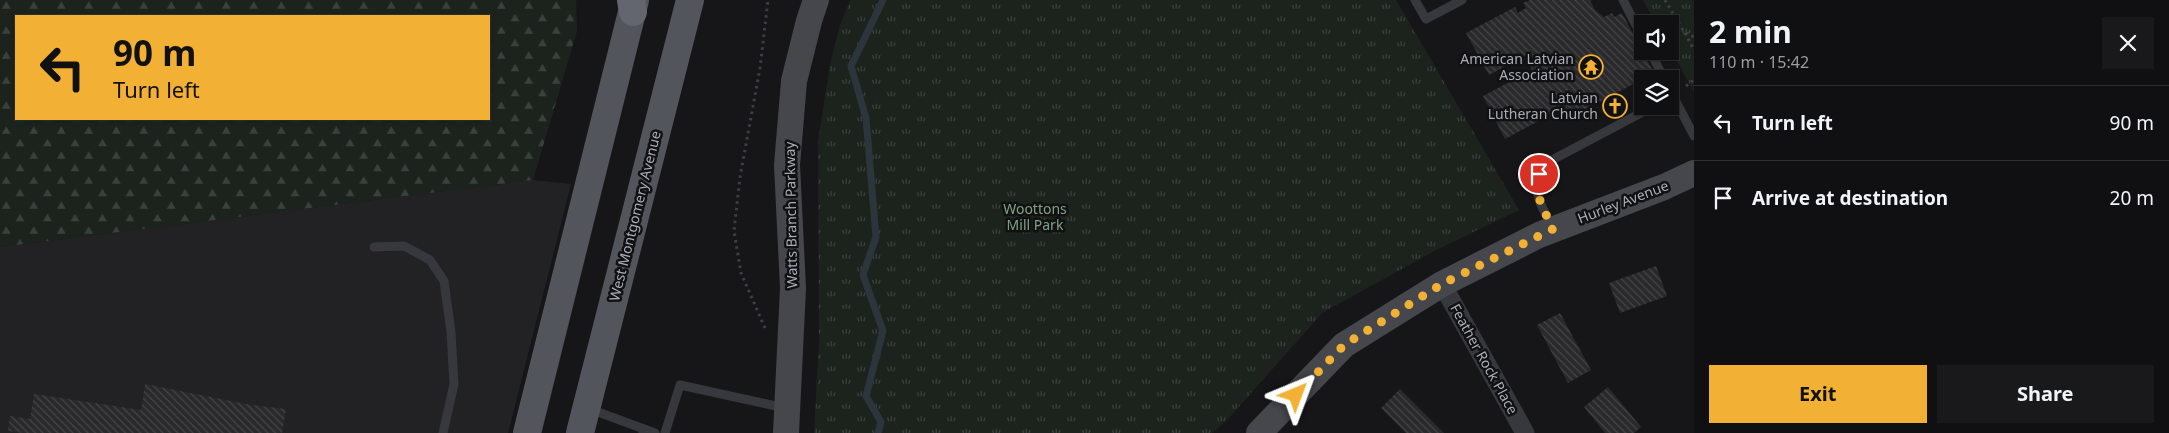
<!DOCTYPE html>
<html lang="en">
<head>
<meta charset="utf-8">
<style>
	:root { --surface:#101012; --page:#19191b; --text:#f1f3f6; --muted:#9c9d9f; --line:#303032; --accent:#f2b134 }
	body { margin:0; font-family:"Noto Sans",sans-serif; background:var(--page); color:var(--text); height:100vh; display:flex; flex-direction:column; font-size:19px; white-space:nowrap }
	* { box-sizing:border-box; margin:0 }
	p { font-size:16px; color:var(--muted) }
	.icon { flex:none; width:28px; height:28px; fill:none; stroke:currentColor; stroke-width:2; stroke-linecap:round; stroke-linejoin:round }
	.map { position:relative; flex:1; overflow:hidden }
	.side { display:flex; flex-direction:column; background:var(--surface); width:475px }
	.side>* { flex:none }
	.top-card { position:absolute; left:15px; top:15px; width:475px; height:105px; border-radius:0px; box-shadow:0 1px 4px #0004,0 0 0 1px var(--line); background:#f2b134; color:#111; overflow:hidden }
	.tools { position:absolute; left:1634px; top:15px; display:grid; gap:10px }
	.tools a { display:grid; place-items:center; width:45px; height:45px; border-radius:0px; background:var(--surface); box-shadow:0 1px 4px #0004,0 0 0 1px var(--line); font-size:25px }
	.pin { position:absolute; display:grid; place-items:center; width:42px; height:42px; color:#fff; margin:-21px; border:2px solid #fff; border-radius:50%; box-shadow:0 1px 5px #0007 }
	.me { position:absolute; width:55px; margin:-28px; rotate:44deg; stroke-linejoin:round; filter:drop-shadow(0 0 4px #0008) }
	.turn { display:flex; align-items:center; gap:18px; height:105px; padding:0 15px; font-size:22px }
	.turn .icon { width:65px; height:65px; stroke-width:2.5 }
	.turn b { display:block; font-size:35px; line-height:42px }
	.round { display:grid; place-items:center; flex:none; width:52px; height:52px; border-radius:0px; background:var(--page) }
	.headline { display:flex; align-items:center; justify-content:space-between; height:85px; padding:0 15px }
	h1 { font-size:30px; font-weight:700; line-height:38px }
	.button { display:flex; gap:10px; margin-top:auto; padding:10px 15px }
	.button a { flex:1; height:58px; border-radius:0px; background:var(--accent); color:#111; font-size:20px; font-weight:700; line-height:58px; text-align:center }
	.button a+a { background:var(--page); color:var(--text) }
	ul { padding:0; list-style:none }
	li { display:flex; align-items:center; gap:15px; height:75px; padding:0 15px; border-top:1px solid var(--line) }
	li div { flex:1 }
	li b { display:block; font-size:19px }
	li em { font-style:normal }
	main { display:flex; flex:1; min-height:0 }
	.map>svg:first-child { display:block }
	.built { fill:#222225 }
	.forest { fill:url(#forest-firs); fill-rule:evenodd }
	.park { fill:url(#park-tufts) }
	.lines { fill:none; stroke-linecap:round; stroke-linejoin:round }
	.stream { stroke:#2c353c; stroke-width:7 }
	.building { fill:url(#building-back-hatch) }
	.path { stroke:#3d3f44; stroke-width:3; stroke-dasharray:2.5 4; stroke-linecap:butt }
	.lane { stroke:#37383d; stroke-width:9 }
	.street { stroke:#37383d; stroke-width:19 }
	.secondary { stroke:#45474d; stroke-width:26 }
	.primary { stroke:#53555c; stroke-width:28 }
	.highway { stroke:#63666e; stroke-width:28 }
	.route { stroke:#f2b134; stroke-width:9; stroke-dasharray:0 16.2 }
	.labels { text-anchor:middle; stroke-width:5; stroke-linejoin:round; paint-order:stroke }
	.poi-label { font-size:14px; fill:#a8adb8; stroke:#111113; text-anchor:end }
	.street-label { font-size:14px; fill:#a8adb8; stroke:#111113 }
	.park-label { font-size:14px; fill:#7fa381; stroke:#111113 }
</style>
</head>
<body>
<main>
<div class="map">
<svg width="1694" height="433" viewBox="0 0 1694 433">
	<defs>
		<pattern id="forest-firs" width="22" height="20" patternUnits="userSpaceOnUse" patternTransform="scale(1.25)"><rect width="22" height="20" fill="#1c231d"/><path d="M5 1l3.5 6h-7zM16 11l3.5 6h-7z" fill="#3a403c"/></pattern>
		<pattern id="park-tufts" width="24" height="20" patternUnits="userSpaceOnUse" patternTransform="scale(1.25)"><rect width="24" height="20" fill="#1c231d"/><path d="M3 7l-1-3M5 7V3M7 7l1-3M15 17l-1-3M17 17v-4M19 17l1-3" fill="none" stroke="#3a403c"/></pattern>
		<pattern id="building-back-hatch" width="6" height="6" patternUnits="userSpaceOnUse" patternTransform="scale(1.25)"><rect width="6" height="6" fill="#29292c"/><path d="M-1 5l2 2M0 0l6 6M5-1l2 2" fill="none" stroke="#454548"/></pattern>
	</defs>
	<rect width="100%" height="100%" fill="#161618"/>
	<path class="built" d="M533 180 571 184 508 433H0V247Z"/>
	<path class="forest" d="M0 0H576L577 31 533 180 0 247ZM16 16H489V119H16Z"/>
	<path class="park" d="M850 0H1396L1519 210 1436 250 1322 313 1228 419 1212 433H814L819 341 818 142 830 64 840 26Z
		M1643 0H1694V92L1670 48V24H1656Z"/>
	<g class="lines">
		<path class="stream" d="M878 433 881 422 866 396 883 331 863 275 876 237 866 118 851 66 883 0"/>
	</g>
	<path class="building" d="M1530 0H1590L1595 10 1604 17 1612 13 1614 17 1622 13 1654 73 1569 118 1563 108 1505 139 1483 96 1532 70 1529 64 1534 61 1530 53 1489 75 1466 33 1515 7 1518 13 1526 8 1523 3Z
		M1656 266 1667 296 1620 313 1609 283Z
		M1560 313 1591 370 1568 383 1537 325Z
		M145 384 251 405 286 409 282 433H23L8 431 10 416 30 419 34 394 141 410Z
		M1608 387 1641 427 1634 433H1605L1584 407Z
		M1400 389 1444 433H1406L1381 408Z"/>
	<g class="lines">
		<path class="path" d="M1665 0 1684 32 1694 37
			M1685 33 1694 50
			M1686 86 1694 80
			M765 328 741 273 734 231 740 177 760 68 768 0"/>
		<path class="lane" d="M1415 0 1426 19 1462 0
			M1623 0 1642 37
			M1650 51 1664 79
			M1670 90 1694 136
			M1553 229C1539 199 1526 188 1552 160L1654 106
			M374 247 404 246 430 260 444 281 451 332 454 384 443 433
			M590 409 644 429
			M643 433 644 429 655 433
			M665 433 680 385 785 408"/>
		<path class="street" d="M1442 284 1525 433"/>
		<path class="secondary" d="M786 433 793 288 787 165 794 81 809 21 816 0
			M1259 433 1344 345 1442 284 1539 235 1664 187 1694 173"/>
		<path class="primary" d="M527 433 635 0
			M580 433 690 0"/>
		<path class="highway" d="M631 0 633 12"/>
	</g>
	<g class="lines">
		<path class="route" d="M1296 395 1344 345 1442 284 1553 229C1544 209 1534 197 1539 174"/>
	</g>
	<defs>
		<g id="temple-ring" transform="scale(1.25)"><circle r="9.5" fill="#111113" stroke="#f2b134" stroke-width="1.5"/><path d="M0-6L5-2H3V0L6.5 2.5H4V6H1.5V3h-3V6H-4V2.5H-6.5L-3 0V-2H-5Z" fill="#f2b134"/></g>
		<g id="church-ring" transform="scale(1.25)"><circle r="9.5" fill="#111113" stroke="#f2b134" stroke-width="1.5"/><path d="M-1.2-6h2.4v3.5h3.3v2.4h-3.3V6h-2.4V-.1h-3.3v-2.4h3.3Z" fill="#f2b134"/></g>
	</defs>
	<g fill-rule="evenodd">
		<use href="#temple-ring" x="1591" y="67"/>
		<use href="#church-ring" x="1615" y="106"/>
	</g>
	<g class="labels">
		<g class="poi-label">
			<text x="1574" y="64">American Latvian<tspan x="1574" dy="16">Association</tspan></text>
			<text x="1598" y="103">Latvian<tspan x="1598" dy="16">Lutheran Church</tspan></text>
		</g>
		<g class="street-label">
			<text transform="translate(1623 202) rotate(-21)" y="5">Hurley Avenue</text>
			<text transform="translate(791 215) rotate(-91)" y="5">Watts Branch Parkway</text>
			<text transform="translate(635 216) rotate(-76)" y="5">West Montgomery Avenue</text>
			<text transform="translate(1484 359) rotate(61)" y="5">Feather Rock Place</text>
		</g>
		<g class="park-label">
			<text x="1035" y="214">Woottons<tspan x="1035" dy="16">Mill Park</tspan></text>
		</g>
	</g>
</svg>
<div class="tools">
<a><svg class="icon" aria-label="sound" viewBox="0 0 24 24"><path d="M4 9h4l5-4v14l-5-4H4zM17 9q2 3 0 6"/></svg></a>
<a><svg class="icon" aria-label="layers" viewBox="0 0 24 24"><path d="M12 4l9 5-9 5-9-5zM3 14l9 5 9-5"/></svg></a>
</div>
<div class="pin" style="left:1539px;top:174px;background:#d93025"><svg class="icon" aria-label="arrive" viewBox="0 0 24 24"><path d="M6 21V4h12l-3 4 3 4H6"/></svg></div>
<svg class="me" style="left:1296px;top:395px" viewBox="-20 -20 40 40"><path d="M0-17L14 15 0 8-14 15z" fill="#f2b134" stroke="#fff" stroke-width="4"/></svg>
<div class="top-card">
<div class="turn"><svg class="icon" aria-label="left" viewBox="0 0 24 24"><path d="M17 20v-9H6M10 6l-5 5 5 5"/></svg><div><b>90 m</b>Turn left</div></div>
</div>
</div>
<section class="side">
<div class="headline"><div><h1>2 min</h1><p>110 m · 15:42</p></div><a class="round"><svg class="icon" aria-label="close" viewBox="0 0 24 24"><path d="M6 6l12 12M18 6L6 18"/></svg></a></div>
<ul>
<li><svg class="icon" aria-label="left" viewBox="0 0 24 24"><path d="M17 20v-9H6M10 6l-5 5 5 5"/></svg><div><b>Turn left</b></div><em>90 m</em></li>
<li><svg class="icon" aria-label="arrive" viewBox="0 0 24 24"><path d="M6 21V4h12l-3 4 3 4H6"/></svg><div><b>Arrive at destination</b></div><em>20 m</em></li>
</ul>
<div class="button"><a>Exit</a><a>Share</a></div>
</section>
</main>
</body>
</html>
